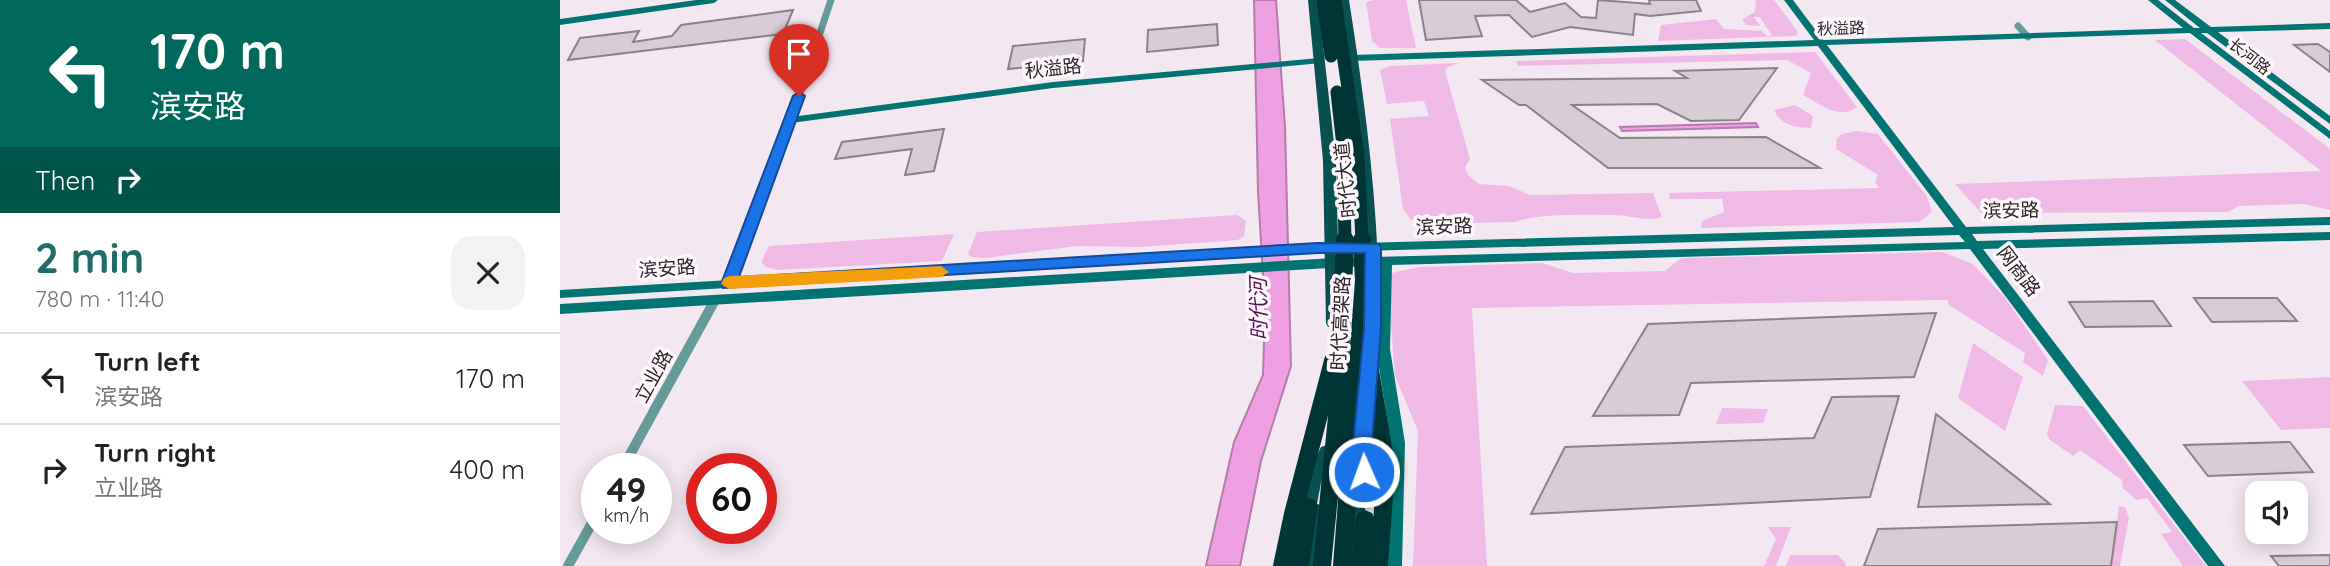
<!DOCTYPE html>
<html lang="en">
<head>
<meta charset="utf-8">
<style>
	:root { --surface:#fff; --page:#f2f2f2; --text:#222; --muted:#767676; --line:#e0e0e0; --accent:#216c6b }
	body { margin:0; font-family:Quicksand,"Noto Sans SC",sans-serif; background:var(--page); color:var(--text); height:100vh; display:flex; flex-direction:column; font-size:26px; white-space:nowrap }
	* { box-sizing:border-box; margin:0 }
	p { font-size:23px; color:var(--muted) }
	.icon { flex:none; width:38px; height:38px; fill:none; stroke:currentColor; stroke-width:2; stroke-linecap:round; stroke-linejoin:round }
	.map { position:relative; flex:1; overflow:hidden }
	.sheet { display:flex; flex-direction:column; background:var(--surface); width:560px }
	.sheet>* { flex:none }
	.banner { background:#00695c; color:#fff; overflow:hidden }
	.fabs { position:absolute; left:1685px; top:481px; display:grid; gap:14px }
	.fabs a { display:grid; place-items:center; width:63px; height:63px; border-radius:14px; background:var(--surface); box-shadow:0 4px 18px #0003; font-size:35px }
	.speed { position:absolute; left:21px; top:453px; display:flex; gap:14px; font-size:35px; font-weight:700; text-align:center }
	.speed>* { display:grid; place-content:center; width:91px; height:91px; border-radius:50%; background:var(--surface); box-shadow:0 4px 18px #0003; line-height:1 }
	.speed small { font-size:18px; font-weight:400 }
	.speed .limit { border:10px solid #d22; background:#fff; color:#111 }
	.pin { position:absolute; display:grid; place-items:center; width:60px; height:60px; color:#fff; margin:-72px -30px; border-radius:50% 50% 50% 0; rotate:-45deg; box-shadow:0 0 7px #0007 }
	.pin .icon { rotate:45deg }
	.me { position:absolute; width:77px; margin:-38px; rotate:358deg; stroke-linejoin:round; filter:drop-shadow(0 0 5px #0008) }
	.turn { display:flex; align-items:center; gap:24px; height:147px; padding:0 35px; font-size:32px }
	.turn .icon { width:91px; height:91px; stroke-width:2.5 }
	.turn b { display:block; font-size:49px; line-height:60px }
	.then { display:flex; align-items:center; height:66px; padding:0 35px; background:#0003; gap:14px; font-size:26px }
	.round { display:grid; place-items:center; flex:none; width:74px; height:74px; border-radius:21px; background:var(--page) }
	.head { display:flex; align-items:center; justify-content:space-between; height:119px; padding:0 35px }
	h1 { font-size:42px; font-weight:700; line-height:52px; color:var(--accent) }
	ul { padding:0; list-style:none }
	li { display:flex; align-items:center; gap:21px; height:91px; padding:0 35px; border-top:2px solid var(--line) }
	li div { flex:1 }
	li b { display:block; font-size:26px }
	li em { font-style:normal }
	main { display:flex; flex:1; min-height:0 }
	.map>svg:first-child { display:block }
	.green { fill:#f0bae7 }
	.water { fill:#efa0e3; stroke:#b47bab; stroke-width:2 }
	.building { fill:#d8cdd6; stroke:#8b8189; stroke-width:2 }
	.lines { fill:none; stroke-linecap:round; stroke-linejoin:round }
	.street-far1 { stroke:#669b99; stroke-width:7 }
	.street { stroke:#669b99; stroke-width:10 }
	.secondary { fill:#017472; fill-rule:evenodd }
	.primary { fill:#095150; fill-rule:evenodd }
	.highway { fill:#013535; fill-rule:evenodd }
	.highway-bridge-far1 { stroke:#013535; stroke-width:13 }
	.highway-bridge { stroke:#013535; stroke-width:18 }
	.route { fill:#1a73e8; stroke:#114b97; stroke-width:2 }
	.slow { fill:#f59e0b }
	.labels { text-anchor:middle; stroke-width:7; stroke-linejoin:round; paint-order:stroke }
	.far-street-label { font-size:16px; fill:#2a2629; stroke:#fef7fc }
	.street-label { font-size:19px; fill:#2a2629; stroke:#fef7fc }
	.water-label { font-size:21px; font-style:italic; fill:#581352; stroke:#fef7fc }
</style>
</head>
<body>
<main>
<section class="sheet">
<div class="banner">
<div class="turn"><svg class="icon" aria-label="left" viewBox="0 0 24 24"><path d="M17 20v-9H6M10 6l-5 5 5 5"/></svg><div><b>170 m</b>滨安路</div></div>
<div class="then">Then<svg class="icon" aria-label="right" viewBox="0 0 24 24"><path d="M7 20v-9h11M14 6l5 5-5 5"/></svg></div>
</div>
<div class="head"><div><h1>2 min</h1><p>780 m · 11:40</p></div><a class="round"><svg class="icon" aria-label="close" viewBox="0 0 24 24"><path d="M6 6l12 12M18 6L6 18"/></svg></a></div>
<ul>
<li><svg class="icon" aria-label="left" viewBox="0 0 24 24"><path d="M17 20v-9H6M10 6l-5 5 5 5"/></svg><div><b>Turn left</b><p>滨安路</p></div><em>170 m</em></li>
<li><svg class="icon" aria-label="right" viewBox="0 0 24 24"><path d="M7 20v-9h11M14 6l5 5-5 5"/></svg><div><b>Turn right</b><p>立业路</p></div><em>400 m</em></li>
</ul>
</section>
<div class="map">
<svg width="1770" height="566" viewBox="0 0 1770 566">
	<rect width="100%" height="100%" fill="#f3e8f1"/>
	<path class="green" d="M814 0H846L856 48H820L812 41 806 2Z
		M1196 0H1214L1238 32 1236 36 1098 41 1101 25 1156 19 1164 29 1202 31 1207 36H1212L1200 17H1194L1200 26 1186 25 1182 19 1195 12Z
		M1625 39 1770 149V210L1744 204 1679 206 1668 212 1421 213 1395 184 1761 171 1595 40Z
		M1255 52 1297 107C1279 121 1260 104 1243 95L1251 73 1227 60 958 66 956 61Z
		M899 63 888 67 885 71 910 159 905 167 908 175 919 184 949 186 970 195 1093 193 1102 217C1087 222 1069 215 1053 215 1029 215 976 213 956 222L864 224 851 220 843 209 830 119 869 116 864 101 827 104 820 70 829 66Z
		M1235 105 1253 116 1251 128C1236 128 1220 125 1214 110Z
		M1296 131 1318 134 1366 195 1372 212 1359 222 1141 228 1142 221 1164 212 1162 199H1110L1109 193 1319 188 1315 182 1318 175 1276 149 1277 138 1282 134Z
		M677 215 686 221 684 236 678 240 581 247 517 246 425 258 412 257 408 254 417 232Z
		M394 234 382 261 217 270 206 267 201 262 209 246Z
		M1382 252 1413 264 1446 299 1488 360 1483 376 1463 362 1465 353 1389 305 1387 300 912 308 927 566H853L858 431 835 376 827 274 859 267 982 263 1013 273 1105 271 1121 258Z
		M1413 343 1463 377 1445 431 1398 398Z
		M1770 377V428L1721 430 1682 381Z
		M1495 405 1523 406 1646 566H1623L1601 534 1612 532 1587 498 1576 500 1563 488 1562 480 1520 450 1513 456 1490 440 1487 434Z
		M1162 408 1208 409 1203 423 1156 424Z
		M1559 506 1565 507 1569 518 1560 566H1551Z
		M1208 527H1231L1216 566H1204L1216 539Z
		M1230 555H1278L1286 564 1285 566H1226Z"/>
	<path class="water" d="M694 0H716L725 127 731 366 701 461 680 566H646L674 442 703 375 705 309 698 191Z
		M1196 123 1198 127 1062 131 1060 127Z"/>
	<path class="building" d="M859 0H956L970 12 1005 3 1021 17 1036 18 1038 0 1090 4 1089 0H1136L1141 11 1090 16 1075 14 1073 35 1010 27 972 37 949 15 915 16 922 36 866 40Z
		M233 10 223 34 8 60 20 38 79 31 73 42 112 36 121 25Z
		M657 24 658 45 587 52 588 30Z
		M525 39 523 61 448 69 453 46Z
		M1758 44 1770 52V72L1734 45Z
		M1217 68 1179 120 1131 121 1097 104 1012 105 1060 138 1206 137 1260 168H1048L966 105H959L922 80 1127 78 1115 71Z
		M384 129 374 171 345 175 352 149 275 159 282 142Z
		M1634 298H1717L1737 321 1652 322Z
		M1593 301 1611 326 1525 327 1509 302Z
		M1376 313 1354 377 1131 383 1119 415 1033 416 1088 324Z
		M1339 396 1310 497 971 514 1005 447 1254 438 1272 397Z
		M1376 414 1490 504 1358 507Z
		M1730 442 1753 472 1648 476 1624 445Z
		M1557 522 1551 566H1304L1318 529Z
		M1770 555V566H1719L1711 556Z"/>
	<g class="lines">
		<path class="street-far1" d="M1458 26 1468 37
			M185 242 231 120 271 0"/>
		<path class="street" d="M169 284 185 240
			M62 469 155 300
			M8 566 37 514"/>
		<path class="secondary" d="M136 0H158L154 3 0 25V19Z
			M1224 0H1233L1263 40 1623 28 1588 0H1598L1634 28H1640L1605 0H1615L1651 27 1770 23V29L1658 32 1770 116V124L1647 33H1641L1770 131V139L1630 33 1267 45 1406 227 1770 217V225L1412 234 1417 241 1770 232V240L1423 249 1665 566H1648L1410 249 832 265 830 349 845 443 842 566H826L831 443 816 349 820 265 0 314V304L774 258 1405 242 1399 235 801 251 795 247 801 243 1394 227 1258 46 793 61 788 58 793 55 1254 40Z
			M759 58 764 61 762 63 493 88 231 123 226 120 231 117 493 82Z
			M780 244 784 245 786 248 784 251 0 298V290Z"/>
		<path class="primary" d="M748 0H758L776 161 780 323 778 327H768L766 323 763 161Z
			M779 0H789C808 121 823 240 818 362L815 366H805L802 362C810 240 796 121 779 0Z
			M808 377 813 379 816 383 800 566H782L800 383 803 379Z
			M767 445 773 447 775 452 761 483 757 504 765 506 768 511 760 566H742L750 513 742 511C735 496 754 462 761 447Z"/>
		<path class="highway" d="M748 498 755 500 758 506 749 566H729L738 506 741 500Z
			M805 510 812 513 815 519 811 566H791L795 519 798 513Z"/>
		<path class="highway-bridge-far1" d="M763 0 771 56
			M775 0 798 156 802 242
			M777 92 783 146 785 242"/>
		<path class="highway-bridge" d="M807 353 822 441 825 480 819 566
			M722 566 733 514 773 361
			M762 566 778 407 785 240
			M782 566 804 281 802 240"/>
	</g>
	<path class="route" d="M239 92 245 96 179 277 758 243 819 244 821 247V328L811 456 814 472 811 477 804 480 798 477 792 456 804 328 805 253H758L163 288 161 284 233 96Z"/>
	<path class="slow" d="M381 266 389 272 381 277 169 289 161 284 164 278 170 276Z"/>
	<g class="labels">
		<g class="far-street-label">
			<text transform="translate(1281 28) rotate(-2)" y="6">秋溢路</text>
			<text transform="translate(1690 56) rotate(38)" y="6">长河路</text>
		</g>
		<g class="street-label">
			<text transform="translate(493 68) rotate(-6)" y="7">秋溢路</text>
			<text transform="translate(785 180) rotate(-96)" y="7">时代大道</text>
			<text transform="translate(1451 210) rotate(-1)" y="7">滨安路</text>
			<text transform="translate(884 226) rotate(-2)" y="7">滨安路</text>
			<text transform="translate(107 268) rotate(-4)" y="7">滨安路</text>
			<text transform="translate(1459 271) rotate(53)" y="7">网商路</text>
			<text transform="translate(780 323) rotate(-87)" y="7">时代高架路</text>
			<text transform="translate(93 376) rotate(-61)" y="7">立业路</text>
		</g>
		<g class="water-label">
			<text transform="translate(699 309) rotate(-91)" y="7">时代河</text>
		</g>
	</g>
</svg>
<div class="fabs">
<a><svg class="icon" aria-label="sound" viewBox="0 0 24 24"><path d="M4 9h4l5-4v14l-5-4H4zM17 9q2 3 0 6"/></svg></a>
</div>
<div class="speed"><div>49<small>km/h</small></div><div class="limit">60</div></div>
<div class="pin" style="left:239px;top:96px;background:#d93025"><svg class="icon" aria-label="arrive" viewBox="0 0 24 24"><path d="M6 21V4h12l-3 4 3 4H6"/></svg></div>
<svg class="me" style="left:804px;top:472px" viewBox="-20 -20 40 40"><circle r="17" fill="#1a73e8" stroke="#fff" stroke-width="3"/><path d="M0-11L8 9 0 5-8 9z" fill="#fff"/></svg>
</div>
</main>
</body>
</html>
